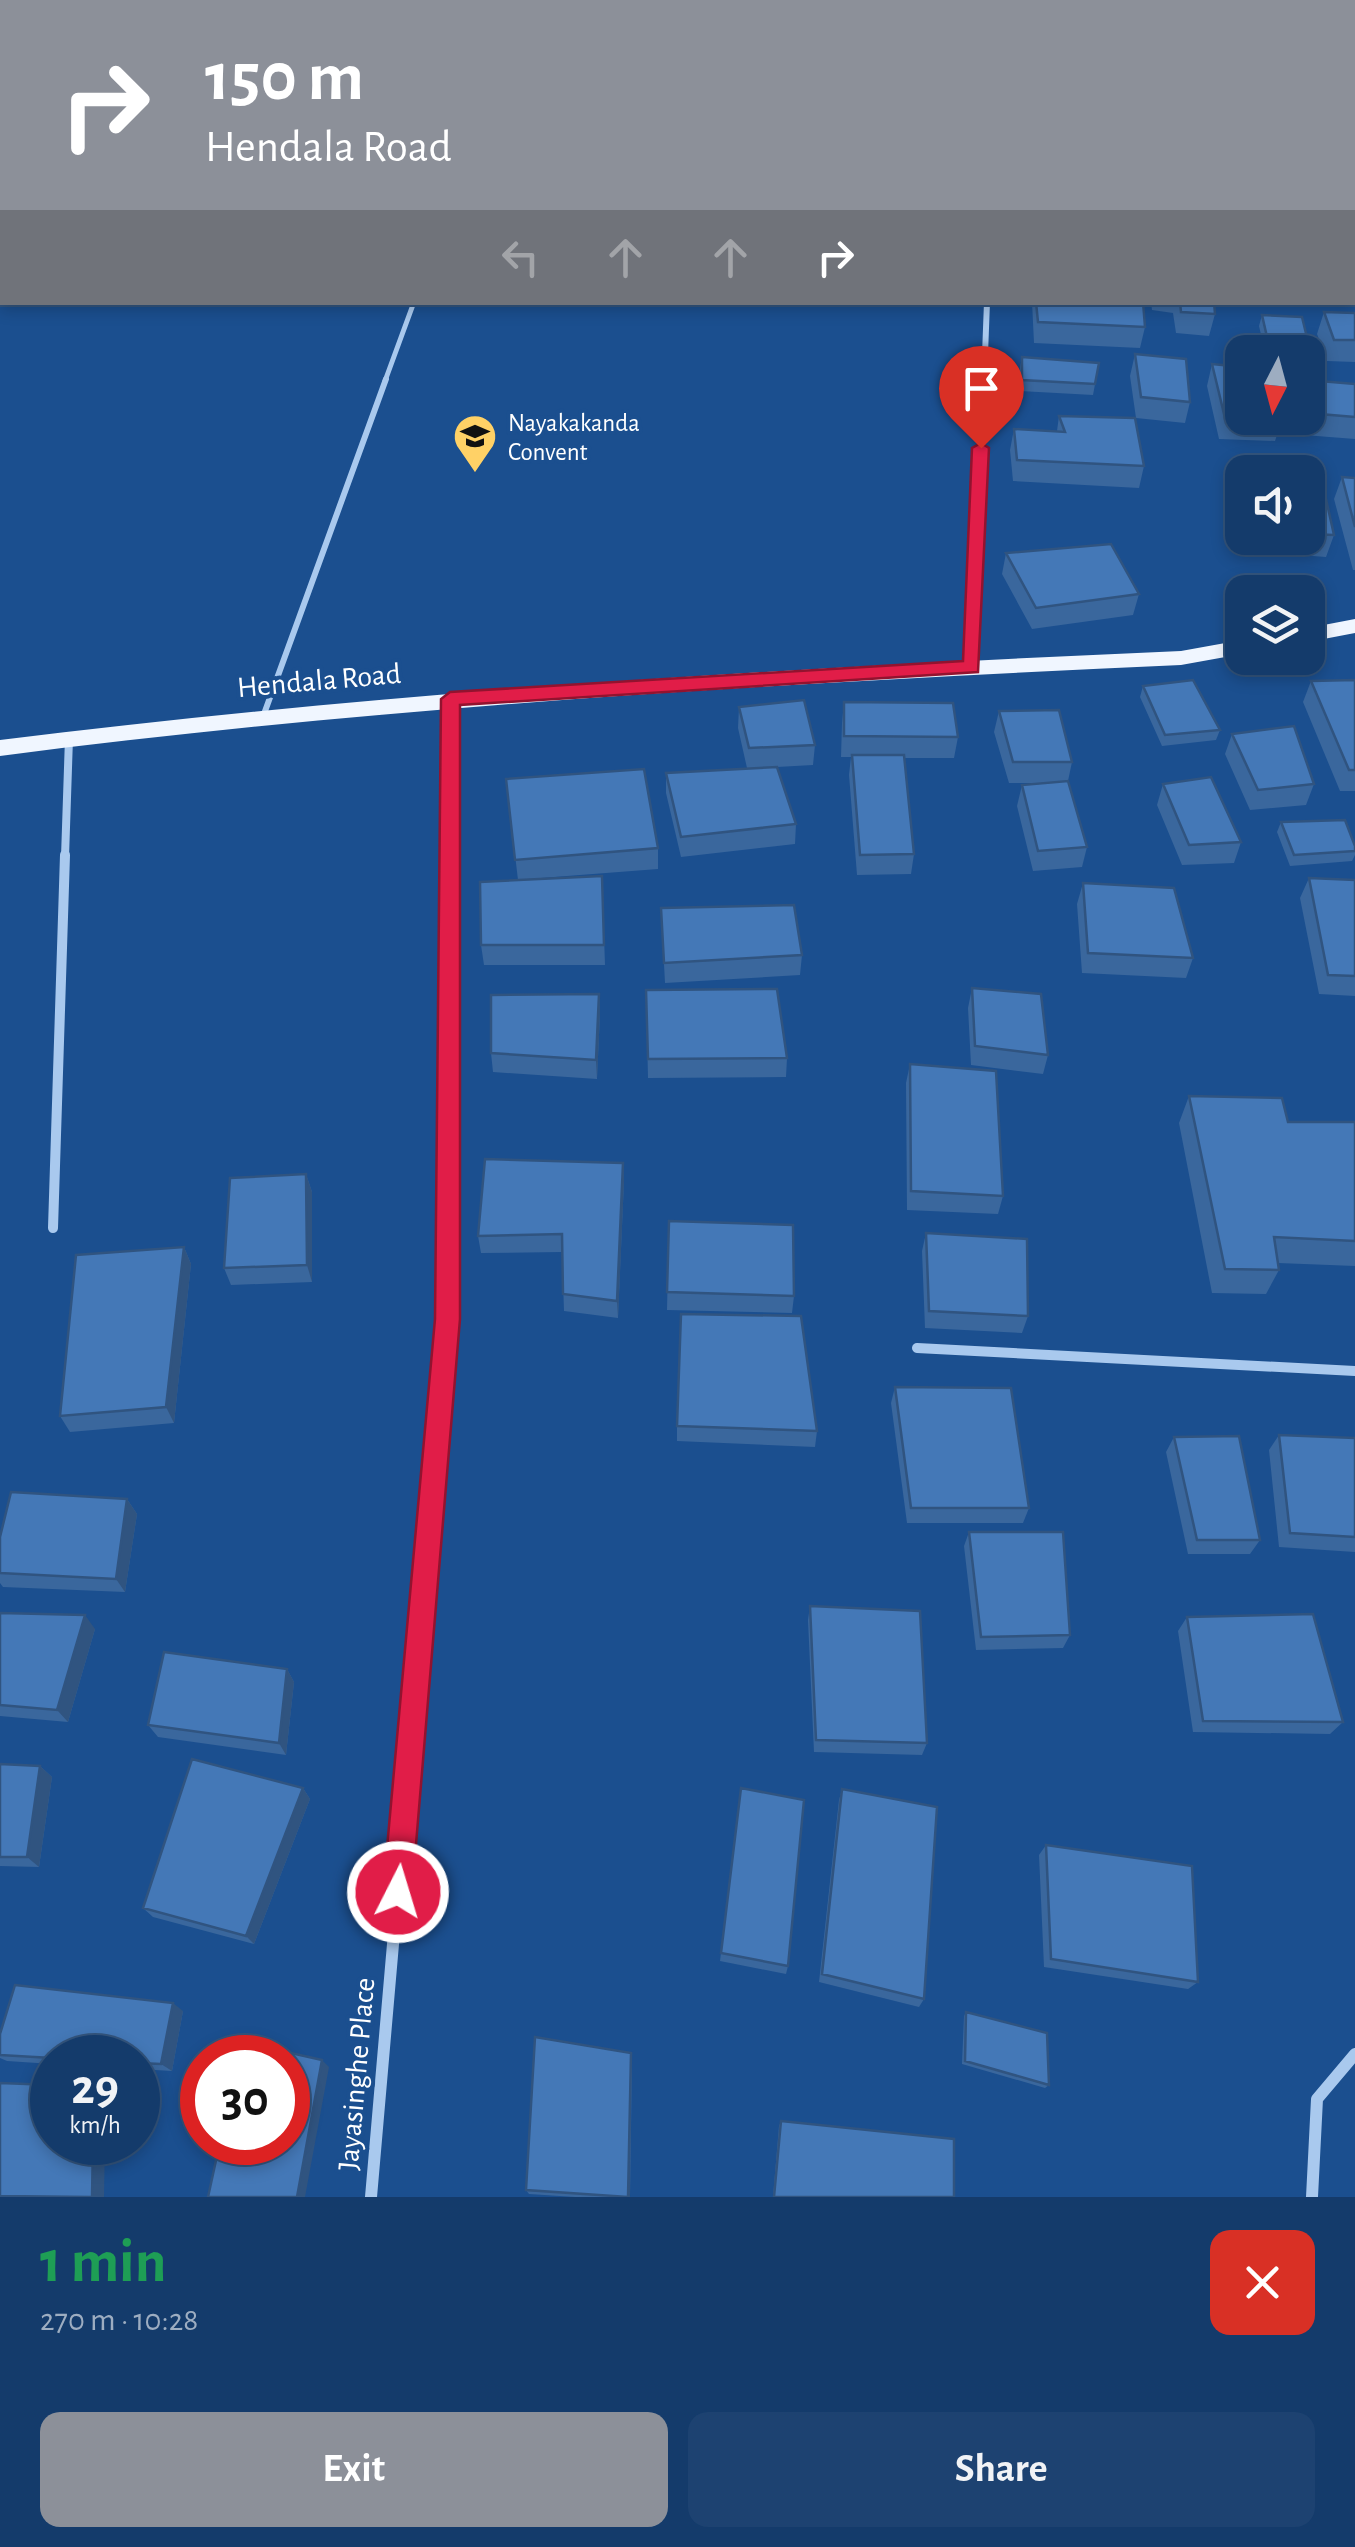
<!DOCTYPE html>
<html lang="en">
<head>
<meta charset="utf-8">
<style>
	:root { --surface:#143b6b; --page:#1d4271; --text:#f1f3f6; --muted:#9dadc1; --line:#33557e; --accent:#8c9099 }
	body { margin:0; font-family:"Alegreya Sans",sans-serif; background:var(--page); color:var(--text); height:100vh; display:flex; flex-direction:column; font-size:38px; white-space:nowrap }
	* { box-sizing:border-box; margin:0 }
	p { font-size:32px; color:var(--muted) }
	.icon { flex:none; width:55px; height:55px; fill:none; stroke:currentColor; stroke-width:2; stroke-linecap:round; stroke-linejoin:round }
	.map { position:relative; height:2197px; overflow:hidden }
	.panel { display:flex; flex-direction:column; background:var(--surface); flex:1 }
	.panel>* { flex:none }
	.hud { position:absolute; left:0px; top:0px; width:1355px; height:305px; box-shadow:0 5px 15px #0003,0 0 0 2px var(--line); background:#8c9099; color:#fff; overflow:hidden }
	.needle { width:65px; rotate:186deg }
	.tools { position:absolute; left:1225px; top:335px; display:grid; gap:20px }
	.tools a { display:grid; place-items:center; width:100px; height:100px; border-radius:20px; background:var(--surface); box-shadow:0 5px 15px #0003,0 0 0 2px var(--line); font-size:50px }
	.speed { position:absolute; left:30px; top:2035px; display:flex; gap:20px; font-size:50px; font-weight:700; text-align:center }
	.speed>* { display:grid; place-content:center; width:130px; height:130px; border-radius:50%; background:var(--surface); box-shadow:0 5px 15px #0003,0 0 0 2px var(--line); line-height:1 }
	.speed small { font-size:25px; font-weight:400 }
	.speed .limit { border:15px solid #d22; background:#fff; color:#111 }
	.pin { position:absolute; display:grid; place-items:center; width:85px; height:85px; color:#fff; margin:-102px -42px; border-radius:50% 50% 50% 0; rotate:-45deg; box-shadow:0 0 10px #0007 }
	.pin .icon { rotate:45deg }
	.me { position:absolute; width:110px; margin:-55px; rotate:5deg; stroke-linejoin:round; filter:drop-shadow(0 0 8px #0008) }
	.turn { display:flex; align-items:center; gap:35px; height:210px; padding:0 40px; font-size:45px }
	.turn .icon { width:130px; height:130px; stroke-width:2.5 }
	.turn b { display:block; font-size:70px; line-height:85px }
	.lanes { display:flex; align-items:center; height:95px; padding:0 40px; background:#0003; justify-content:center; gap:50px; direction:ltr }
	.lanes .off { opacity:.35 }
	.round { display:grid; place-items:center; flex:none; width:105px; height:105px; border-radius:20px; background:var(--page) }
	.headline { display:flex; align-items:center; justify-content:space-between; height:170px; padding:0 40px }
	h1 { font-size:60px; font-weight:600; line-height:75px; color:#1e9e55 }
	.primary-button { display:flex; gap:20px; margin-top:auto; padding:20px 40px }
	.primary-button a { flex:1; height:115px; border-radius:20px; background:var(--accent); color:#fff; font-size:40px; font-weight:600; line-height:115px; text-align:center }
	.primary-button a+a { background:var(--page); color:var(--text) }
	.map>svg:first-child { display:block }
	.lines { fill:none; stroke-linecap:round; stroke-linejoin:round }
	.service-far1 { stroke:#a9c9ee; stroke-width:5 }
	.service { stroke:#a9c9ee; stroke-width:6 }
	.minor-far3 { stroke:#a9c9ee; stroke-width:6 }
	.minor-far2 { stroke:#a9c9ee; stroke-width:8 }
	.minor-far1 { stroke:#a9c9ee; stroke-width:10 }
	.minor { stroke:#a9c9ee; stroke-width:12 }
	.primary { fill:#f0f6ff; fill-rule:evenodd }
	.wall { fill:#3a679d }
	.shaded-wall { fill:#305480 }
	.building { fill:#4478b7; stroke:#305480; stroke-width:2.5 }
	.route { fill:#e11d48; stroke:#92132f; stroke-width:2.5 }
	.labels { text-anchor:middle; stroke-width:8; stroke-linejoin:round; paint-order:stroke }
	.far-poi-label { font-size:25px; fill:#fff; stroke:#1b4f8f; text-anchor:start }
	.street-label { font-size:30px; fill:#fff; stroke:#1b4f8f }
</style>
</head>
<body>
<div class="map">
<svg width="1355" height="2197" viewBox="0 0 1355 2197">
	<rect width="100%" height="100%" fill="#1b4f8f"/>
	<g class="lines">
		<path class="service-far1" d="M385 381 414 302"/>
		<path class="service" d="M264 714 386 379"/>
		<path class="minor-far3" d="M984 381 987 302"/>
		<path class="minor-far2" d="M972 667 984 379
			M65 857 69 738
			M449 857 450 699"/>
		<path class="minor-far1" d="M53 1228 65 855
			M917 1348 1355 1371
			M436 1453 448 1319 449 855"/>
		<path class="minor" d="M371 2197 436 1450
			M1312 2197 1317 2099 1355 2054"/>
		<path class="primary" d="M1355 619V633L1308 642V628Z
			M1242 640V654L1181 665C786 683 392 705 0 756V740C392 691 786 668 1181 651Z"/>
	</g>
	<path class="wall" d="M0 0 2 2V176H0Z
		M989 0H1095V2H1027L989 1Z
		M1110 0H1185L1184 2H1111Z
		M1207 0H1305V2H1208Z
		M1339 0H1355V8H1352V2H1340Z
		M1352 39H1355V114H1352Z
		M1352 251H1355V305L1329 304V302H1352Z
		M1032 302H1143L1145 327 1140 348 1034 343Z
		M1151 302H1214L1215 314 1209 336 1176 333 1173 313 1152 310Z
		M1324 312 1355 313V362L1327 361 1317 334Z
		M1262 315 1311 354 1308 364V352H1265L1259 326Z
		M1135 354 1190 402 1185 423 1136 418 1130 376Z
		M1022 357 1099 363 1093 395 1020 391V368Z
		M1212 364 1282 420 1275 441 1219 439 1207 386Z
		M1308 380 1355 384V439L1291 434 1288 418H1308Z
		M1059 416 1144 466 1139 488 1013 481 1010 450 1014 429 1057 431Z
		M1264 460 1318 463 1334 535 1326 557 1273 553 1270 538H1308V472H1260Z
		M1342 477 1355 478V570H1353L1334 499Z
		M1006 553 1139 594 1133 615 1032 629 1002 574Z
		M1355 680V791H1340L1303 702 1311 681Z
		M1143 686 1220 730 1216 740 1162 746 1140 697Z
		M844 702 958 737 954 758H904L914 854 911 874 857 875 849 775 851 757H841L842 723Z
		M739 707 815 745 813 765 777 767 796 824 795 844 681 857 666 793V773L747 768 738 728Z
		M999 711 1072 762 1068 781 1087 847 1082 867 1033 871 1017 806 1022 785 1048 783H1009L994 732Z
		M1232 734 1314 784 1306 805 1250 810 1225 754Z
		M506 779 658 848V869L528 879 602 876 605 965H484L481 945 518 880Z
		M1163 784 1241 842 1234 863 1182 865 1157 805Z
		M1281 822 1355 846V855L1352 861 1290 866 1277 832Z
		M1309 878 1355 880V996L1319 994 1300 898Z
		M1083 883 1193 958 1186 978 1082 973 1077 904Z
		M661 908 802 955 800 975 665 983Z
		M972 988 1048 1055 1043 1074 971 1065 968 1008Z
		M646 990 787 1058 786 1077 648 1078Z
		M599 994 600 1013 597 1079 493 1072 491 1053Z
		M910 1064 1003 1196 998 1214 907 1210 906 1083Z
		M1189 1096 1288 1122H1355V1266L1278 1263 1279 1270 1266 1294 1212 1293 1179 1123Z
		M623 1163 624 1181 618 1318 564 1311 562 1252 481 1253 478 1236Z
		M306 1174 312 1192V1282L231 1285 224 1268Z
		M669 1221 794 1296 792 1313 667 1310Z
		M926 1233 1028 1316 1022 1333 925 1328 922 1251Z
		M184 1247 191 1264 174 1423 70 1432 60 1416Z
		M895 1387 1029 1508 1023 1523H907L891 1403Z
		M677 1426 817 1431 815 1447 677 1441Z
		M1279 1435 1355 1438V1552L1279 1547 1269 1450Z
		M1174 1437 1260 1540 1250 1554H1188L1166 1452Z
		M127 1499 137 1514 125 1592 3 1587 0 1583V1537Z
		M969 1532 1070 1635 1063 1648 976 1650 964 1546Z
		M810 1606 927 1743 922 1755 814 1752 808 1620Z
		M0 1613 95 1629 68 1722 0 1716Z
		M1187 1617 1343 1722 1330 1734 1193 1732 1178 1631Z
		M287 1669 294 1682 286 1755 158 1737 148 1725Z
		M0 1764 40 1766 52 1777 39 1867 0 1866Z
		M303 1788 310 1799 254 1944 153 1917 143 1908Z
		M741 1788 788 1966 786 1974 720 1961Z
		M842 1789 924 1999 919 2007 819 1982 839 1800Z
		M1046 1845 1198 1982 1188 1989 1044 1967 1039 1855Z
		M183 2011 172 2071 138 2069V2058H52V2064L7 2061 0 2058V2034Z
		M966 2012 1049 2085 1045 2088 962 2064 964 2016Z
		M632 2059 630 2197H575L529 2194 526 2190Z
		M781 2121 954 2197H773L779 2126Z"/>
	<path class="shaded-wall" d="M599 994 600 1013 597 1079 596 1060Z
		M623 1163 624 1181 618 1318 617 1301Z
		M306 1174 312 1192V1282L307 1265Z
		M184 1247 191 1264 174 1423 166 1407Z
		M127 1499 137 1514 125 1592 116 1579Z
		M85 1615 95 1629 68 1722 57 1710Z
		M287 1669 294 1682 286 1755 279 1743Z
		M40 1766 52 1777 39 1867 27 1857Z
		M303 1788 310 1799 254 1944 246 1936Z
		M173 2003 183 2011 172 2071 161 2064Z
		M631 2053 630 2197H628Z
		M322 2060 329 2067 305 2197H297Z
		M93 2142H105L104 2197H92Z"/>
	<path class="building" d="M0 0H43V2H2V138H0Z
		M217 0H472L477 2H216Z
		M499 0H679L684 2H503Z
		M761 0H904V2H761Z
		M1216 0H1305V2L1216 1Z
		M1352 39H1355V93H1352Z
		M1352 251H1355V284L1352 283Z
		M1036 302H1143L1145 327 1038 322Z
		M1180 302H1214L1215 314 1181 312Z
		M1324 312 1355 313V340H1334Z
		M1262 315 1302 317 1311 354 1270 350Z
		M1135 354 1186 359 1190 402 1141 397Z
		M1022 357 1099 363 1095 384 1022 380Z
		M1212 364 1242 367V418H1281L1282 420 1225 418Z
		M1308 380 1355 384V417L1308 413Z
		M1059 416 1135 418 1144 466 1017 460 1014 429 1065 432Z
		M1264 460 1318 463 1334 535 1308 534V472H1266Z
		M1342 477 1355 478V527Z
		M1111 544 1139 594 1036 608 1006 553Z
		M1193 680 1220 730 1165 735 1143 686Z
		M1355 680V770H1349L1311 681Z
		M804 700 815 745 749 748 739 707Z
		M844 702 953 703 958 737 844 736Z
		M1059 710 1072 762H1013L999 711Z
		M1294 726 1314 784 1258 790 1232 734Z
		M852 755H904L914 854 860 855Z
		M777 767 796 824 681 837 666 773Z
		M644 769 658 848 515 860 506 779Z
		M1211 777 1241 842 1189 845 1163 784Z
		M1068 781 1087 847 1038 851 1022 785Z
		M1345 820 1355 846V851L1294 855 1281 822Z
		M602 876 604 945H481L480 882Z
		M1309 878 1355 880V976L1328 975Z
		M1083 883 1174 888 1193 958 1088 953Z
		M794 905 802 955 664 963 661 908Z
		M972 988 1041 994 1048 1055 975 1046Z
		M777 989 787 1058 648 1059 646 990Z
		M599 994 596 1060 491 1053V995Z
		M910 1064 996 1071 1003 1196 911 1191Z
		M1189 1096 1282 1098 1288 1122H1355V1241L1274 1237 1279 1270 1225 1269Z
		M485 1159 623 1163 617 1301 563 1294 562 1234 478 1236Z
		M306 1174 307 1265 224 1268 230 1178Z
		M669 1221 793 1225 794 1296 667 1292Z
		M926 1233 1027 1239 1028 1316 929 1311Z
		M184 1247 166 1407 60 1416 76 1255Z
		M681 1314 801 1316 817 1431 677 1426Z
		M895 1387 1011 1388 1029 1508H911Z
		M1279 1435 1355 1438V1537L1290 1533Z
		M1239 1436 1260 1540H1197L1174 1437Z
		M11 1492 127 1499 116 1579 0 1573V1537Z
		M969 1532H1063L1070 1635 981 1637Z
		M810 1606 920 1611 927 1743 816 1740Z
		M0 1613 85 1615 57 1710 0 1705Z
		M1313 1614 1343 1722 1203 1721 1187 1617Z
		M164 1652 287 1669 279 1743 148 1725Z
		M192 1759 303 1788 246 1936 143 1908Z
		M0 1764 40 1766 27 1857H0Z
		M741 1788 804 1800 788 1966 721 1953Z
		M842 1789 937 1807 924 1999 822 1974Z
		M1046 1845 1192 1866 1198 1982 1051 1959Z
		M15 1985 173 2003 161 2064 138 2063V2058H52L0 2055V2034Z
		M966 2012 1047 2033 1049 2085 965 2061Z
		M535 2037 631 2053 628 2197 526 2190Z
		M242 2042 322 2060 297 2197H208L220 2142H288V2058H239Z
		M0 2083 52 2085V2142H93L92 2197 0 2196Z
		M781 2121 954 2139V2197H774Z"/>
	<path class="route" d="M981 443 989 448 978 672 460 705V1319L412 1892 408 1902 398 1906 387 1902 383 1892 435 1319 441 699 450 692 963 661 972 448Z"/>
	<defs>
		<g id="school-pin" transform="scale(2.25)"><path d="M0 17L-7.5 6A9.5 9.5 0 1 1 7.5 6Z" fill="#ffd166" stroke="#1b4f8f"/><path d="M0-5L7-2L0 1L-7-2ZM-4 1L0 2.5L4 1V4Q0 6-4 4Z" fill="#111"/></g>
	</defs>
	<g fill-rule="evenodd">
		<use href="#school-pin" x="475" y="436"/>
	</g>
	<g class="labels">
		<g class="far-poi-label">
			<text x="508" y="431">Nayakakanda<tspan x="508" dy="29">Convent</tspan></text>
		</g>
		<g class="street-label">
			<text transform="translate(319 680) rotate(-5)" y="10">Hendala Road</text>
			<text transform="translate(356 2074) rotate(-85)" y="10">Jayasinghe Place</text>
		</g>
	</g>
</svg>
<div class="tools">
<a><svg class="needle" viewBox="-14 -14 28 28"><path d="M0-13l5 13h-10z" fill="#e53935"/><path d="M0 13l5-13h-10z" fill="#9dadc1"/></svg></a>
<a><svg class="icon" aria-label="sound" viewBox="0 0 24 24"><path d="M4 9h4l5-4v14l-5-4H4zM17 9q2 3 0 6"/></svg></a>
<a><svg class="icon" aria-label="layers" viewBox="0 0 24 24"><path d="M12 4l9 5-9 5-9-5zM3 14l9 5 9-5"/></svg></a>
</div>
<div class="speed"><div>29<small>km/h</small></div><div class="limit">30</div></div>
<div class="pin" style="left:981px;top:448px;background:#d93025"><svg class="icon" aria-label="arrive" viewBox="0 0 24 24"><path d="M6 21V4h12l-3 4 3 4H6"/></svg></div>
<svg class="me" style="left:398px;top:1892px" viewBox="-20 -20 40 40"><circle r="17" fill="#e11d48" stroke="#fff" stroke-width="3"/><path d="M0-11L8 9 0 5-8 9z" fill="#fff"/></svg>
<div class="hud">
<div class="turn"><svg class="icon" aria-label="right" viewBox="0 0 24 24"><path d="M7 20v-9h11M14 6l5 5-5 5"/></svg><div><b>150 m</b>Hendala Road</div></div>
<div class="lanes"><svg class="icon off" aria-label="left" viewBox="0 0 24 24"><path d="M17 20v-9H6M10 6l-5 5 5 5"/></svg><svg class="icon off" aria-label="ahead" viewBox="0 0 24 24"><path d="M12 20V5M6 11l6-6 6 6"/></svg><svg class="icon off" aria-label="ahead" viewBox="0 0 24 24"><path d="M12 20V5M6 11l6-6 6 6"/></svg><svg class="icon" aria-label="right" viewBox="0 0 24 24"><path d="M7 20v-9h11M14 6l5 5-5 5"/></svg></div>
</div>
</div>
<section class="panel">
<div class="headline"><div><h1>1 min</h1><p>270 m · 10:28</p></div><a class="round" style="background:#d93025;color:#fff"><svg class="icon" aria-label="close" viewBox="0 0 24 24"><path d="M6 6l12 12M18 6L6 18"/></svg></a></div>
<div class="primary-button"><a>Exit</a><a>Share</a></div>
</section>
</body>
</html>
